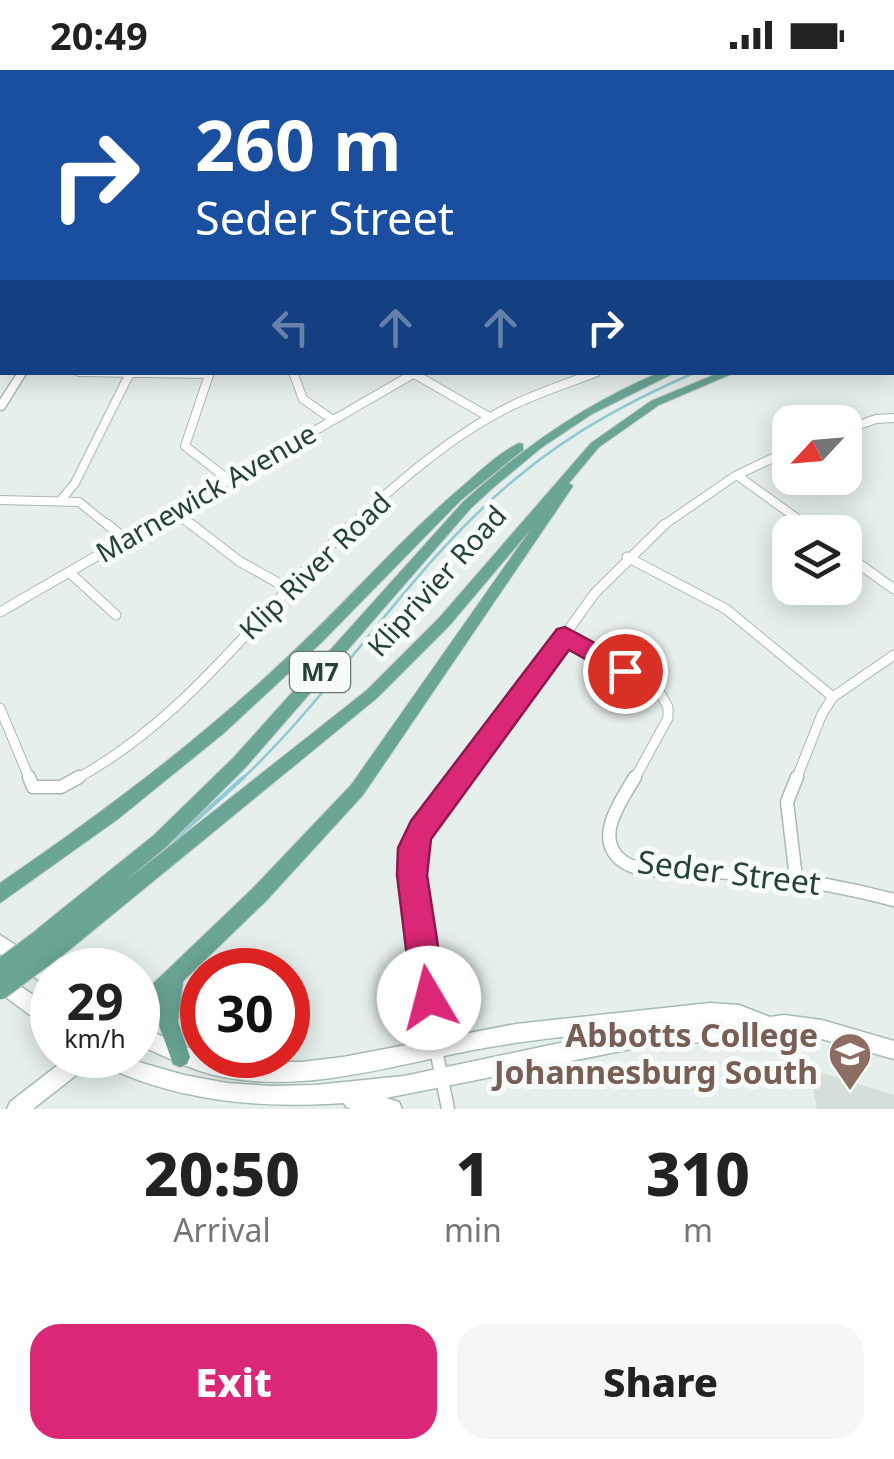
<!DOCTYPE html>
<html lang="en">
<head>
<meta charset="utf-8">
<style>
	:root { --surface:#fff; --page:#f6f6f6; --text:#222; --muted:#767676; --accent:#db2777 }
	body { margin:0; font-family:"Noto Sans",sans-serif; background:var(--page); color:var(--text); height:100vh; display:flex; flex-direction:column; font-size:38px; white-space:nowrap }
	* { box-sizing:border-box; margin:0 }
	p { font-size:32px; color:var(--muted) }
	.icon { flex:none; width:55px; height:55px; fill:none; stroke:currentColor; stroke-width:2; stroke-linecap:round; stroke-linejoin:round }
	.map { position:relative; height:1039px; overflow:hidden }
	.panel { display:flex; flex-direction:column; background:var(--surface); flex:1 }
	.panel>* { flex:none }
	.guide { position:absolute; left:0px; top:0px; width:895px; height:305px; box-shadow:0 5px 25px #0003; background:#1a4fa0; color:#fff; overflow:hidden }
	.needle { width:65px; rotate:244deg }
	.buttons { position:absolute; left:772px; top:335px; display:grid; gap:20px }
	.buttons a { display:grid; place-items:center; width:90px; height:90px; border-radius:20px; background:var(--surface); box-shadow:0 5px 25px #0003; font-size:50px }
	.speed { position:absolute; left:30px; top:878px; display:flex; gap:20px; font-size:50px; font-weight:700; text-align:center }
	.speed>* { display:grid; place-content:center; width:130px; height:130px; border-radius:50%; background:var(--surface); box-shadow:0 5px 25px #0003; line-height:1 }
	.speed small { font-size:25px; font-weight:400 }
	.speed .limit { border:15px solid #d22; background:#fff; color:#111 }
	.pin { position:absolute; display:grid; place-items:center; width:85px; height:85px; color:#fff; margin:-42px; border:5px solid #fff; border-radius:50%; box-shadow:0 2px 10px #0007 }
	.me { position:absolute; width:110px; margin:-55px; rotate:352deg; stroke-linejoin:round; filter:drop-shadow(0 0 8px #0008) }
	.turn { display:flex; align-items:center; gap:35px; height:210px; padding:0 30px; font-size:45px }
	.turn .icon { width:130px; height:130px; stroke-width:2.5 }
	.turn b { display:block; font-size:70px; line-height:85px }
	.lanes { display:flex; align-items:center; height:95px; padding:0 30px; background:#0003; justify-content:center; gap:50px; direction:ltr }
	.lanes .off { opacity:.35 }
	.eta { display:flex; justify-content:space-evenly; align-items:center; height:170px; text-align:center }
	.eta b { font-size:60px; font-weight:800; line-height:70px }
	.action { display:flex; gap:20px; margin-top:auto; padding:20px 30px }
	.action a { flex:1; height:115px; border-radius:30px; background:var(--accent); color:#fff; font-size:40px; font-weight:800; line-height:115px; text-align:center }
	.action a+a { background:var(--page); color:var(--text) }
	.status { display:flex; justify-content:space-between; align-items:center; height:70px; padding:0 50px; background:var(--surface); direction:ltr }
	.status svg { height:28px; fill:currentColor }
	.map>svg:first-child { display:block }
	.built { fill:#d4dfda }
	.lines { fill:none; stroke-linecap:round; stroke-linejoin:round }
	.stream-far1 { stroke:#8ec9d4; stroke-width:2.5 }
	.stream { stroke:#8ec9d4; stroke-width:4 }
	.street-far3-casing { stroke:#a8b8b2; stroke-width:5 }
	.street-far2-casing { stroke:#a8b8b2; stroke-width:10 }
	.street-far1-casing { stroke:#a8b8b2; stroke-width:11 }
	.street-casing { stroke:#a8b8b2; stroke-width:15 }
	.secondary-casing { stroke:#a4bbb3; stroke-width:3 }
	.primary-casing { stroke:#c2cac8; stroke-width:2 }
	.street-far3 { stroke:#fff; stroke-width:4 }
	.street-far2 { stroke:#fff; stroke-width:8 }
	.street-far1 { stroke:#fff; stroke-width:9 }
	.street { stroke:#fff; stroke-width:12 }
	.secondary { fill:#fff; fill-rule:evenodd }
	.primary { fill:#6aa596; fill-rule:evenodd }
	.primary-bridge-casing { stroke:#c2cac8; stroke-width:21; stroke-linecap:butt }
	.primary-bridge { stroke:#6aa596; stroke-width:19 }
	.route { fill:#db2777; stroke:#8e194d; stroke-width:2.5 }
	.labels { text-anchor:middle; stroke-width:10; stroke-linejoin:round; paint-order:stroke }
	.shield { fill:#f7fbf9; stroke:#637a73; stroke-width:2.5 }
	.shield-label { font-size:25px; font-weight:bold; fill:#24423a }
	.street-label { font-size:28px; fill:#24423a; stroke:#f7fbf9 }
	.near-street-label { font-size:32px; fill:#24423a; stroke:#f7fbf9 }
	.near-education-label { font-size:32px; font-weight:bold; fill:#785e54; stroke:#f7fbf9; text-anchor:end }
</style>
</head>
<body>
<div class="status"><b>20:49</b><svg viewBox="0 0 49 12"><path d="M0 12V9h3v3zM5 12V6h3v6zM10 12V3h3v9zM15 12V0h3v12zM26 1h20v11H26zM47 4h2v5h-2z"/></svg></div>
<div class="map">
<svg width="894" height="1039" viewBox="0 0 894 1039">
	<rect width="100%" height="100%" fill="#e6efeb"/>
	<path class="built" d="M810 999 894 1025V1039H817Z"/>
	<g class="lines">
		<path class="stream-far1" d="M241 710C341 616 412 493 519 406 573 361 632 330 696 302"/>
		<path class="stream" d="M174 770 244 707"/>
		<g class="street-far3-casing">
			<path id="street-far3" d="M433 0 437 2
				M492 0 497 2
				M560 0 564 2
				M410 2 424 0
				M784 2 791 0"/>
		</g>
		<g class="street-far2-casing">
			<path id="street-far2" d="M79 302 209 304
				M210 302 185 376 229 410
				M293 302 303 329 333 350
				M411 302 489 347
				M845 360 876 349 894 348
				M738 406 809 457
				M0 430 79 432 110 457
				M61 430 75 413 130 303
				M175 442 194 457
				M148 457 413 304
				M350 457C397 413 452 365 511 336 538 323 568 313 597 302
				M661 457 735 406 790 380"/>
		</g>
		<g class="street-far1-casing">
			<path id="street-far1" d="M107 454 126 470
				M191 454 239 491 287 518
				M805 454 816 462
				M845 484 894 519
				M627 487 726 539 833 627
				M69 502 116 545
				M0 542 152 454
				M565 566 660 623 668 637V648L634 710
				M0 638 30 710
				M74 710C186 651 261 539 352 454
				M460 710 595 523 665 454
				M796 710 822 644 833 627 894 585"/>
		</g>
		<g class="street-casing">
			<path id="street" d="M29 707 33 717H61L79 707
				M635 707C622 730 593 767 621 790 637 803 662 800 681 801 754 802 823 811 894 830
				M796 808 787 732 797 707
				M448 1039C438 986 398 815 416 770 425 749 448 726 461 707"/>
		</g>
		<g class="secondary-casing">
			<path id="secondary" d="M18 302H27L4 339 0 340V330Z
				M0 865 54 900H52V918L46 915 0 884Z
				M0 904 7 907 52 938V958L45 956 0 923Z
				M710 933 739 935 770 947 784 945 822 950 894 971V989L822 969 784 964 766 965 750 970 712 971 636 978 386 1028 399 1032 402 1039H351L346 1037 344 1033C258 1039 172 1031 94 991L33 1039H7L10 1032 71 985H124L142 993 184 1005 227 1013 271 1016 315 1015 404 1006 560 973 648 958C589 964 530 969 473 980 390 996 307 1023 223 1007 193 1001 165 987 138 974V955L183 976 202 982V985L262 992H302L343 987 516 954Z"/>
		</g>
		<g class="primary-casing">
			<path id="primary" d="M892 254H894V260H892Z
				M892 269H894V275H892Z
				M661 302H676L592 344 541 378 494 417 471 438 246 697 166 777 123 813 367 620 439 548 591 373 651 331 721 302H736L659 335 599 377 569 413 573 416 571 419 363 725 266 831 183 911 178 952 190 987 187 994 180 997 173 994 158 952 160 933 145 948 138 951V928L252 819 351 715 531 459 449 556 377 628 62 886 55 889 48 886 45 879 47 875 43 877 36 874 33 867 36 860 154 765 234 687 463 432C522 378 586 333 661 302Z
				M519 373 523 374V380L461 430 321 573 224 663 118 749 0 833V813C99 745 196 673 283 591 345 534 400 469 464 415 481 400 499 383 519 373Z"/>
		</g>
		<use href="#street-far3" class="street-far3"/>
		<use href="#street-far2" class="street-far2"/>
		<use href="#street-far1" class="street-far1"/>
		<use href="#street" class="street"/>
		<use href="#secondary" class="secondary"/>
		<use href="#primary" class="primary"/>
		<g class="primary-bridge-casing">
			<path id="primary-bridge" d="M0 899 43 867
				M0 920 55 879"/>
		</g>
		<use href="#primary-bridge" class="primary-bridge"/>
	</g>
	<path class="route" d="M565 557 634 594 637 601 634 608 625 611 569 580 431 769 427 805 446 928 441 940 429 945 417 940 412 928 397 805 398 778 411 751 557 559Z"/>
	<defs>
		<g id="school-pin" transform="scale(2.25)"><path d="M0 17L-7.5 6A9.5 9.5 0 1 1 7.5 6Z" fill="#8d6e63" stroke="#f7fbf9"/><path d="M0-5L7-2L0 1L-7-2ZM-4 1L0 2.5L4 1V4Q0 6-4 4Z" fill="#fff"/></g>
	</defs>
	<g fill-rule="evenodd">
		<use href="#school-pin" x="850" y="984"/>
	</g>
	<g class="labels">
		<rect class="shield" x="290" y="582" width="60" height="40" rx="8"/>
		<g class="shield-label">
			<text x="320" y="611">M7</text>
		</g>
		<g class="street-label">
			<text transform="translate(206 423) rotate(-30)" y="10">Marnewick Avenue</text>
			<text transform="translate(315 496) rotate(-44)" y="10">Klip River Road</text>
			<text transform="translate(437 511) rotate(-48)" y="10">Kliprivier Road</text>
		</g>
		<g class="near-street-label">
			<text transform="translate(729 803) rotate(7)" y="11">Seder Street</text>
		</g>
		<g class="near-education-label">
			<text x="818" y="977">Abbotts College<tspan x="818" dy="37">Johannesburg South</tspan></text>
		</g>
	</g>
</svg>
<div class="buttons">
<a><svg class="needle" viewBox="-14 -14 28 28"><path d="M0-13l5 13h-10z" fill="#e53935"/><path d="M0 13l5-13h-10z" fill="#767676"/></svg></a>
<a><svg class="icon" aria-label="layers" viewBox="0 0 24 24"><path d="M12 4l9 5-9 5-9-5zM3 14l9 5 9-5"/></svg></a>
</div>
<div class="speed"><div>29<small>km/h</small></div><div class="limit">30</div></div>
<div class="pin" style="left:625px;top:601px;background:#d93025"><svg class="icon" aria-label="arrive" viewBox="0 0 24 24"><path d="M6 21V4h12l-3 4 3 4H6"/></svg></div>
<svg class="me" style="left:429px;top:928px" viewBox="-20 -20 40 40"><circle r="19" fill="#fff"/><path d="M0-13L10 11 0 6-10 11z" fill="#db2777"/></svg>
<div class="guide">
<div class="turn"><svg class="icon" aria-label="right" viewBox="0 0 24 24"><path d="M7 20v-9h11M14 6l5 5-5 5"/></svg><div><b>260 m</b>Seder Street</div></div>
<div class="lanes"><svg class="icon off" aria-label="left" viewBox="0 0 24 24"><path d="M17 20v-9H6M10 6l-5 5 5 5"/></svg><svg class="icon off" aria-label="ahead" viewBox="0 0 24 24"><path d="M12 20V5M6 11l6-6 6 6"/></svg><svg class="icon off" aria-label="ahead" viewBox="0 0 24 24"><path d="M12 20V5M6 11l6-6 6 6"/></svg><svg class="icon" aria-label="right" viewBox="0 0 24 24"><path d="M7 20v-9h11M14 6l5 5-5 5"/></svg></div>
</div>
</div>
<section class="panel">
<div class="eta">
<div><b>20:50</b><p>Arrival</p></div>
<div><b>1</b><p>min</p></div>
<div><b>310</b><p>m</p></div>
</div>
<div class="action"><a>Exit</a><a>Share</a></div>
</section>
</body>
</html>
